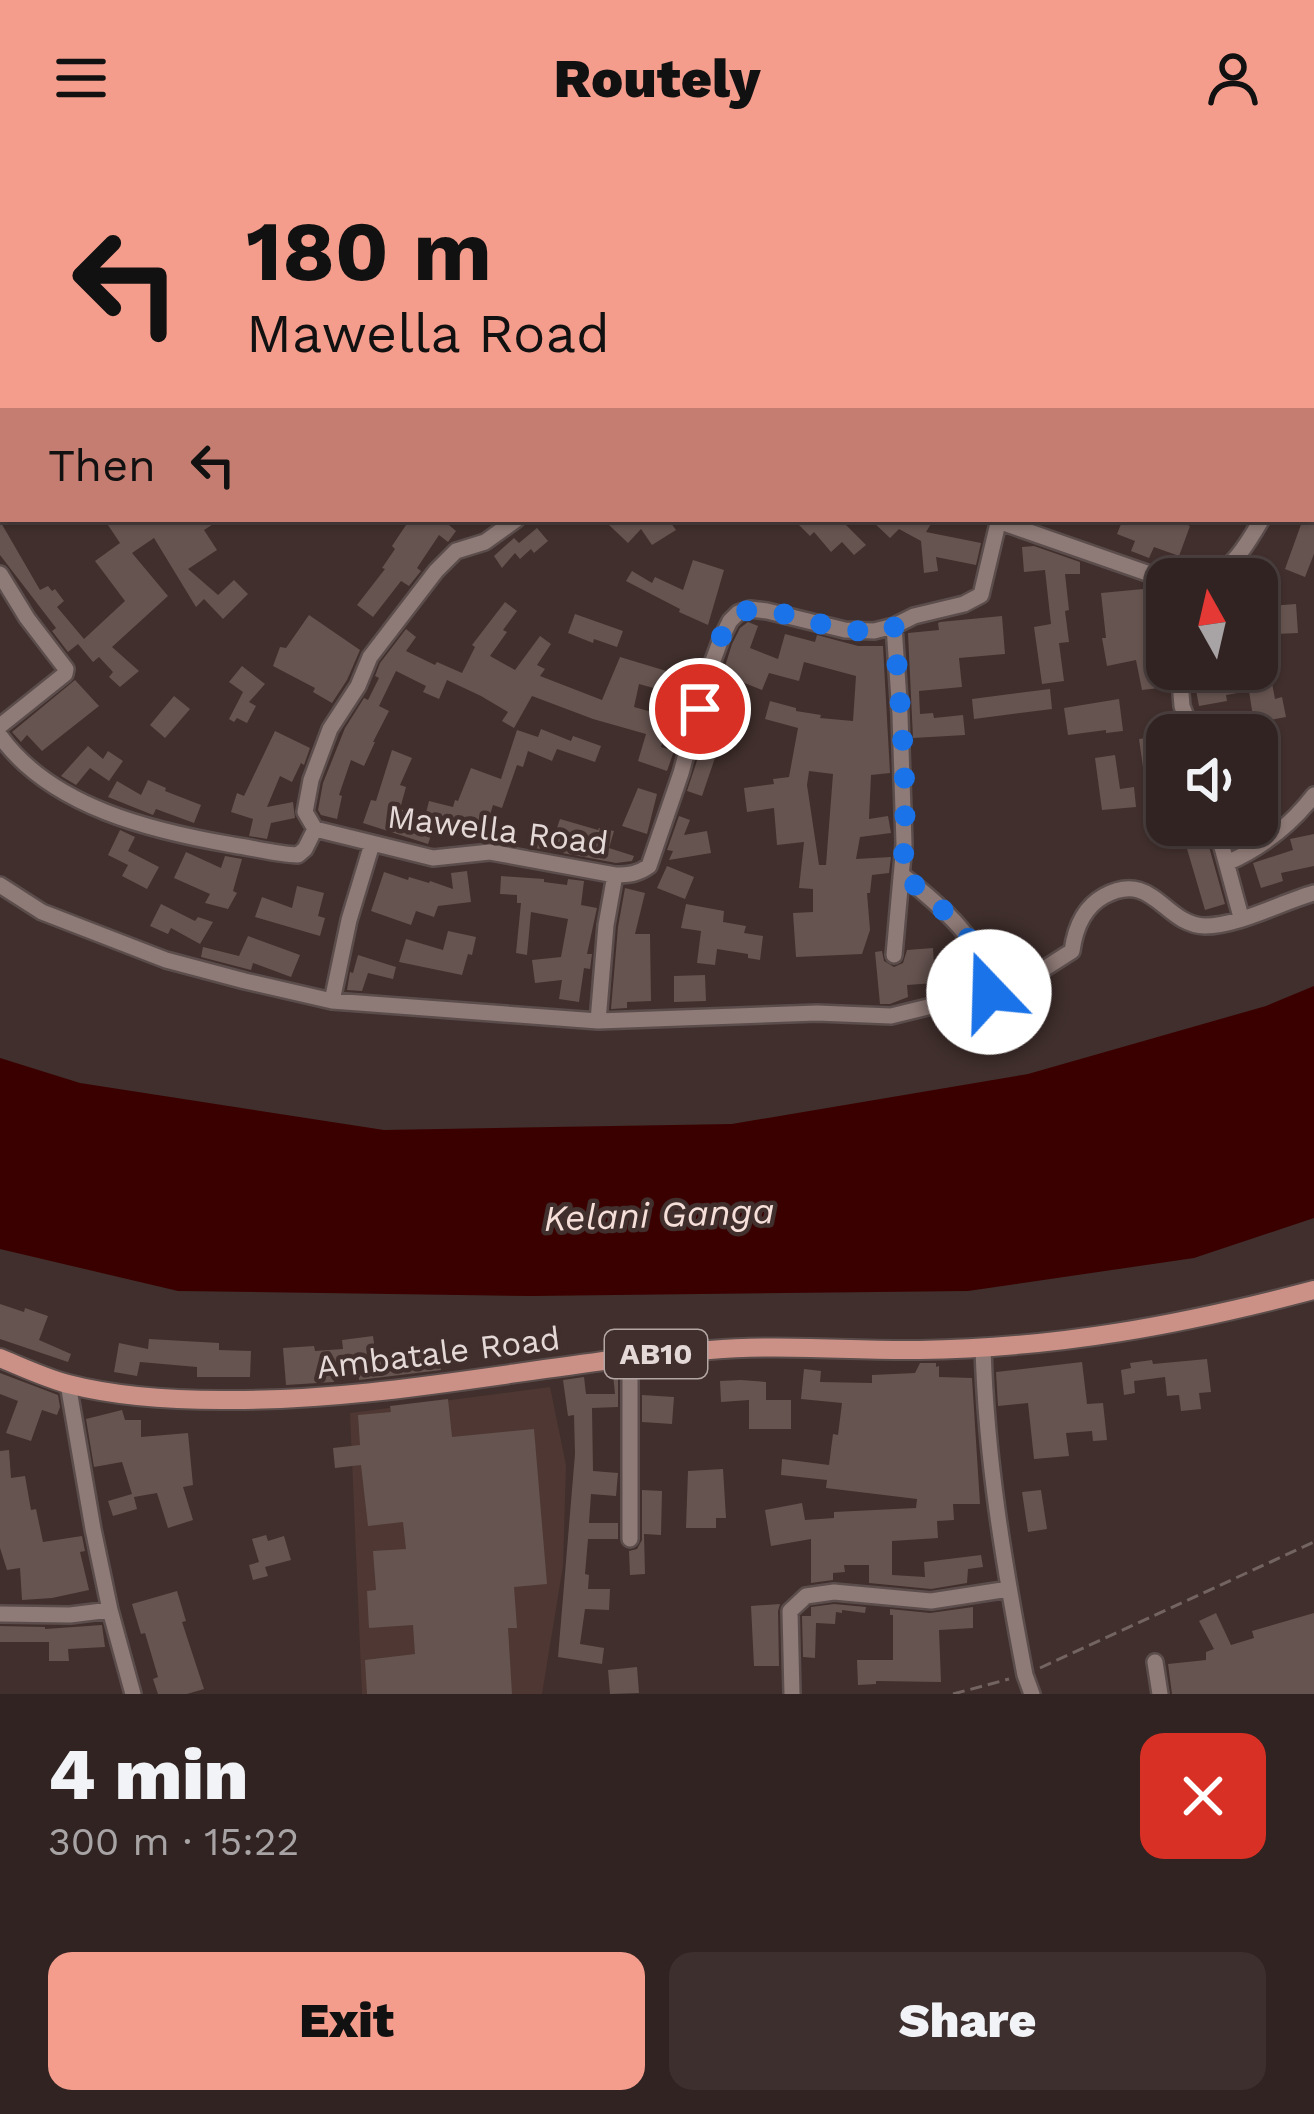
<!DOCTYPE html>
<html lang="en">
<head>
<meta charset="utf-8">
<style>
	:root { --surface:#302321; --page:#3c2f2e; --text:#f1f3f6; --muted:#a8a4a5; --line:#4b403f; --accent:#f59d8d }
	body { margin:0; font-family:"Work Sans",sans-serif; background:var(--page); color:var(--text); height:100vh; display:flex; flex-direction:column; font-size:45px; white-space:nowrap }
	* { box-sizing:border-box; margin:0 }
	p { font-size:39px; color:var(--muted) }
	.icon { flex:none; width:66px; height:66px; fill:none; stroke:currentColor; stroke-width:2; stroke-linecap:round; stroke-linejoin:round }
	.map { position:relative; height:1538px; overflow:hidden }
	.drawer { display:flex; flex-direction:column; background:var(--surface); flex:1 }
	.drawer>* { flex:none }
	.guide { position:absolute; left:0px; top:0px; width:1314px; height:366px; box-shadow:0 3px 9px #0004,0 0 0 3px var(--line); background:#f59d8d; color:#111; overflow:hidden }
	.needle { width:78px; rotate:352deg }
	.tools { position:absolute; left:1146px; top:402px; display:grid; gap:24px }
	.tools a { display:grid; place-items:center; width:132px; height:132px; border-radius:24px; background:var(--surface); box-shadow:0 3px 9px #0004,0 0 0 3px var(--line); font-size:60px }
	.pin { position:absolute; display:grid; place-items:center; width:102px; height:102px; color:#fff; margin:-51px; border:6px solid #fff; border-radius:50%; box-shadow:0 3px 12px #0007 }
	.me { position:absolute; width:132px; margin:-66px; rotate:339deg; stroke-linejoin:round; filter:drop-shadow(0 0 9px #0008) }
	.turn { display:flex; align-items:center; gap:42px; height:252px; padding:0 48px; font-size:54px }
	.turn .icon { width:156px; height:156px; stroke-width:2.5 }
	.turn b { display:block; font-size:84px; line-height:102px }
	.then { display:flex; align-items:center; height:114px; padding:0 48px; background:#0003; gap:24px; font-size:45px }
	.round { display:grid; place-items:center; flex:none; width:126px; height:126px; border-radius:24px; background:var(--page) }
	.summary { display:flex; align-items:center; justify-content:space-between; height:204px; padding:0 48px }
	h1 { font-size:72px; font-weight:800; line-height:90px }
	.cta { display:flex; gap:24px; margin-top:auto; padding:24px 48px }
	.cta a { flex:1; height:138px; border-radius:24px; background:var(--accent); color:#111; font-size:48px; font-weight:800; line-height:138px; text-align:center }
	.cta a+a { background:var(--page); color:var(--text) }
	header { display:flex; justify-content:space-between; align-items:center; height:156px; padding:0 48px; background:var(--accent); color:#111; font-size:54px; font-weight:800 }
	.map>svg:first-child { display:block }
	.built { fill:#4f3733 }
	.water { fill:#3a0000 }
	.building { fill:#665450; fill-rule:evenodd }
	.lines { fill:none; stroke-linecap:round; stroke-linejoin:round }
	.minor-casing { stroke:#5b4d4b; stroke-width:20 }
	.major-casing { stroke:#5b4d4b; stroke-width:22 }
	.path { stroke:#736461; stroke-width:3; stroke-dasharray:12 6; stroke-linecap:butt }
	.minor { stroke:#8e7a76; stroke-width:15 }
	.major { stroke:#cc9186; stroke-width:18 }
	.route { stroke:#1a73e8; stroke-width:21; stroke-dasharray:0 37.8 }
	.labels { text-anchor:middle; stroke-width:9; stroke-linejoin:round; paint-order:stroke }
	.shield { fill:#402f2c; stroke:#b4a6a4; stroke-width:3 }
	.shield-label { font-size:30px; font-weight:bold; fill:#e5d9d7 }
	.street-label { font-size:33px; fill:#e5d9d7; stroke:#402f2c }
	.water-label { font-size:36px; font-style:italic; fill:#f6ded9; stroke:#402f2c }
</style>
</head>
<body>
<header><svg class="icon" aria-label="menu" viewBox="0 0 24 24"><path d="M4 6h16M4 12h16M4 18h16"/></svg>Routely<svg class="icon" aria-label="person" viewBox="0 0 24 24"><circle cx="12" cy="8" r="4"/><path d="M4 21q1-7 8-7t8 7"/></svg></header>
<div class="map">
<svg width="1314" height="1538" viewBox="0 0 1314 1538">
	<rect width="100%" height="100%" fill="#402f2c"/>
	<path class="built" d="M550 1231 566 1309 563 1410 542 1538H362L350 1257Z"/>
	<path class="water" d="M1314 830V1062L1194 1102 968 1135 531 1140 178 1135 0 1093V902L80 927 384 974 732 968 1028 918 1266 850Z"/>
	<path class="building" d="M104 363H221L204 374 217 394 188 413 218 439 234 424 248 438 223 463 204 443 196 451 154 382 132 397 168 440 112 491 139 515 120 531 109 521 113 516 99 501 93 506 78 488 68 496 52 475 56 472 0 399V365L40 434 48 430 52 435 55 433 64 445 57 451 84 483 125 445 95 405 120 387Z
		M410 363H442L456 375 448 386 439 379 417 412 421 415 409 430 401 425 373 461 357 449 385 413 382 412 395 393 392 390Z
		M615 363H668L676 374 652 389 641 373 628 387 609 369Z
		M793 363H840L866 389 854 399 842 386 831 396 814 376 810 380Z
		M870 363H934L926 376 981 387 976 409 936 401 938 415 924 417 921 385 899 373 890 382Z
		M1123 363H1173L1190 370 1179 400 1154 391 1149 402 1131 395 1135 385 1117 378Z
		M1303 363H1314V398L1305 421 1285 413Z
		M537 372 548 385 534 397 531 393 520 403 515 397 502 412 494 400 514 382 519 387Z
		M1034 390 1080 406V418H1065L1069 454 1065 455 1069 486 1059 487 1064 525 1042 528 1034 471 1051 468 1045 414 1024 416 1022 391Z
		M693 404 724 414 708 469 679 456 680 453 626 425 632 415 652 427 655 421 683 434Z
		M1257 416 1274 418 1270 450 1296 448 1298 477 1257 479Z
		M1154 432 1158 434 1162 471 1152 472 1159 532 1142 534 1136 504 1107 510 1102 482H1106L1101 437Z
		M505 446 517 455 503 474 507 476 490 500 515 514 540 480 551 488 537 509 545 513 540 520 602 544 620 501 693 523 686 541 639 528 634 551 670 561 661 591 674 595 667 615 638 605 646 578 593 563 532 540 514 572 502 565 508 556 481 540 447 524 439 543 423 536 426 530 396 515 379 550 389 555 373 586H375L364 610 351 604 339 639 342 640 337 663 321 659 318 654 323 627 345 572 364 542 368 544 379 522 375 520 380 507 406 473 416 481 406 495 435 509 437 506 462 517 475 491 472 489Z
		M575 458 623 475 617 491 594 483 593 487 568 477Z
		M309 459 360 494 347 524 332 547 313 536 315 532 273 510 280 491 286 492Z
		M1002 460 1005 498 959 502 962 531 919 535 920 558 933 557 934 562 963 559 965 579 913 582 908 477 939 474 938 467 940 466Z
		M748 466 758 470 750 492 778 503 785 478 815 486 817 479 858 490H883L890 617 871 619 869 663 888 660 891 677 860 681 856 703 891 701 889 717 872 719 870 737H867L870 774 862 798 796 801 793 757 813 756V733L799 732 804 686 777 689 774 652 747 656 744 632 774 628 773 623 789 621 798 572 765 563 770 545 796 552V555L821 559 820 562 853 565 856 520 804 506 799 525 769 517 762 534 737 524 727 556 712 552 732 488 740 472ZM809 615 833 618 826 709H819L807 629Z
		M1268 506 1275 543 1282 541 1286 561 1254 567 1249 535 1226 539 1227 545 1199 550 1194 523 1241 513H1257V508Z
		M242 510 265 528 249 546 256 550 247 567 237 562 234 566 229 563 243 536 229 526Z
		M75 524 99 550 42 595 27 579 21 586 12 576Z
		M1050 533 1052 553 974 563 972 543Z
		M174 540 190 553 165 582 150 569Z
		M1119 543 1123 575 1106 577V574L1068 579 1064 552Z
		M541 573 571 585 573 580 601 590 595 606 557 593 552 605 528 595 523 611 517 609 502 652 493 649 485 675 446 663 442 677 433 674 428 688 363 667 371 644 376 645 392 594 412 602 400 629 406 631 400 653 425 661 429 645 453 651 455 644 458 645 471 612 501 623 517 574 538 581Z
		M707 574 728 580 723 598 717 596 702 640 687 635Z
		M275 575 310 592 304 609 301 607 292 626 280 620 267 651 293 646 295 662 271 667 267 683 249 680 253 663 231 656 237 637 244 640Z
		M1167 579V607L1143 611 1139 583Z
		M88 590 103 603 108 595 123 605 109 625 90 612 76 629 61 620Z
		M1115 599 1120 633 1134 631 1136 651 1102 654 1095 602Z
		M148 624 166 632 165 635 201 649 194 667 156 653 153 659 108 641 117 625 141 639Z
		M638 632 657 638 647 678 622 670Z
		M679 660 690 664 684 679 707 675 711 697 669 704 673 695 667 694Z
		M560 663 598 674 599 672 614 675 609 692 634 700 632 705 616 707 530 691 536 670 556 675Z
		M1180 669H1202L1205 688 1208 687 1225 748 1205 754Z
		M120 674 135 681 128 695 159 711 147 733 122 720 128 709 108 699Z
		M1314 678V710L1281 717 1283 725 1261 732 1253 707 1293 694 1290 683Z
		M186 696 221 712 225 700 242 703 233 735 237 737 228 753 205 747 210 738 174 722Z
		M667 710 694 721 685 743 657 732Z
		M467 715 471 746 438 750 434 761 416 755 411 769 371 755 384 716 408 724 409 721 429 727 430 725 453 733 451 717Z
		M501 720 544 723V726L567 729 568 723 584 725 581 749 597 752 587 798H592L590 813 584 812 579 846 559 843 562 824 535 827 532 804 561 801 568 763 531 756 527 799 516 797 521 747H517V739L500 738Z
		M297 730 324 737 318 760 325 762 320 780 255 761 262 741 292 752Z
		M625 732 645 737 635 778H650L651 845 627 846V852L611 853 618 771Z
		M161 748 195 765 198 761 213 766 200 788 171 772 168 778 150 770Z
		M686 748 724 755 723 766 746 770 744 777 763 780 760 804 748 802V798L717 793 715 809 697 807 701 775 681 772Z
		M448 775 476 781 472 799 468 798 462 819 399 806 406 783 443 794Z
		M248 780 300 799 291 821 253 807 251 814 201 801 203 791 239 800Z
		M933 792 935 827 907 829 908 841 890 848H880L875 796 882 795 884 805 894 811 903 807 907 794Z
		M358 799 396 811 393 823 368 817 362 835 347 834 350 816 353 817Z
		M705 819 706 845 674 846V820Z
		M0 1148 24 1156 25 1152 48 1160 39 1184 71 1198 68 1206 0 1183Z
		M373 1180 376 1202 414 1198V1191L440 1190 441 1214 359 1224 357 1204 332 1207 334 1226 286 1229 283 1192 314 1190 315 1195 343 1193 342 1184Z
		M149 1183 219 1187V1194L251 1195 250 1221H197V1211L140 1206 137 1220 114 1216 119 1187 148 1193Z
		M1207 1203 1211 1236 1199 1237 1201 1253 1181 1255 1179 1239 1167 1240 1165 1221 1134 1225 1135 1237 1124 1239 1121 1214 1131 1212 1130 1207 1152 1204 1153 1208Z
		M1082 1206 1087 1248 1103 1247 1107 1284 1093 1285 1092 1275 1066 1277 1069 1300 1034 1303 1028 1247 998 1250 996 1216Z
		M920 1207H936V1211L939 1210V1221L972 1222 980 1348H953L954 1364 937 1365 938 1382 892 1385V1419L925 1421 924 1406 981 1399 983 1411 968 1413 967 1427 931 1433 869 1427V1409H844L845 1416 833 1417V1424L811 1427V1383L771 1390 765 1354 802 1347 805 1364 834 1362V1356L916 1352 917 1343 826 1332 827 1324 781 1319 782 1303 829 1309 833 1278 838 1279 842 1247 801 1243 804 1213 821 1215 820 1226 872 1227V1219L915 1217Z
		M0 1217 58 1239 60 1251 57 1259 42 1254 31 1285 6 1277 18 1245 0 1238Z
		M618 1217V1251L592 1252 593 1315 618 1317 616 1340 591 1338 589 1367H618V1383H588L585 1418 589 1419 588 1433H610L609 1454 585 1453 580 1488 604 1492 602 1508 558 1501 575 1298 574 1259 568 1260 563 1224 584 1221 586 1238H615L613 1218Z
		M741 1224 766 1226V1244H791V1273H749V1244L721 1246 720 1225Z
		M642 1239 674 1241 672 1268 642 1266Z
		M448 1243 452 1281 534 1273 547 1428 514 1431 517 1472H508L512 1538H367L365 1504 415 1498 413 1469 369 1472 367 1435 376 1434 373 1395 406 1393 403 1366 368 1370 361 1309 335 1312 333 1292 360 1289 358 1259 391 1256 390 1250Z
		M122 1254 125 1264H141V1281L188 1277 193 1329 183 1331 193 1364 168 1372 157 1337 134 1341 137 1353 113 1360 108 1345 132 1338 122 1306 94 1311 86 1263Z
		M9 1294 11 1322 25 1320 31 1354 36 1353 43 1386 82 1380 85 1395 80 1396 89 1434 52 1442 22 1444 20 1412 7 1414 0 1392V1295Z
		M723 1313 726 1362H716V1372H686L688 1315Z
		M642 1334 662 1335 661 1379 644 1378 645 1418 630 1419 629 1395 637 1393 642 1384Z
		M1041 1334 1047 1373 1028 1376 1022 1336Z
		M266 1379 268 1385 284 1380 291 1404 265 1411 268 1420 253 1424 249 1409 259 1406 252 1383Z
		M177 1435 186 1465 182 1466 204 1533 187 1538H158L153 1523 158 1521 145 1477 141 1478 132 1448Z
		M780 1448 778 1455 779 1510H754L751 1450Z
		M834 1448 866 1451 865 1457 842 1454V1457L836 1456 835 1468 816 1467 815 1502 803 1501 802 1460H811V1451Z
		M973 1451V1472L939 1474 941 1526 876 1525V1528L858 1529 857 1504H893V1459H890V1453L930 1457Z
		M1216 1457 1231 1489 1254 1482 1252 1475 1314 1457V1538H1172L1168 1508 1206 1504V1496L1214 1493 1199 1465Z
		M102 1469 105 1491 68 1493 69 1505H49V1486H0V1470L45 1471V1473Z
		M637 1511 639 1537 610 1538 608 1514Z"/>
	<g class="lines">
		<g class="minor-casing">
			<path id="minor" d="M565 0 566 3
				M833 0 834 3
				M181 3 185 0
				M705 3 708 0
				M1229 3 1230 0
				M0 111 3 109
				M1311 277 1314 275
				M998 365 1167 424
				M0 418 27 462 66 513 65 518 0 570
				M1197 423C1233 417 1244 392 1262 363
				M894 470 900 559 904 688 894 799
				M1179 513 1182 550 1193 579
				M0 580C51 651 152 675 233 689 254 692 276 698 298 699L305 693 315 673 305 656 311 624 330 573 358 530 370 501 436 415 456 395 485 386 517 363
				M1216 669 1241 761
				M315 673 433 702 490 696 615 719C629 719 638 718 649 710L681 617 708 518 721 483 730 465 738 457 750 453 767 455 845 474 874 475 894 470 914 460 964 448 981 439 999 363
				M1227 707C1263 691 1290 670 1314 639
				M902 719C934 744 993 792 989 836
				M0 729 42 756 166 804 245 825 332 845 598 865 817 857 891 860 989 836 1036 818 1072 795C1075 773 1084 751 1104 740 1153 713 1164 769 1205 770 1238 770 1282 746 1314 737
				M332 845 349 764 372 688
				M598 865 606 769 615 719
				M983 1191C986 1303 1004 1409 1025 1519L1032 1538
				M68 1228 93 1373 110 1454 133 1538
				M630 1383V1200
				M0 1458 70 1459 110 1454
				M1155 1506 1160 1538
				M792 1538 790 1455 806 1440 834 1436 931 1445 1009 1433"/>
		</g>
		<g class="major-casing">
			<path id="major" d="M0 1202C22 1211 45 1222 68 1228 118 1241 170 1244 222 1244 387 1246 546 1206 710 1194 779 1188 850 1195 919 1194 1058 1192 1181 1169 1314 1134"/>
		</g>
		<path class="path" d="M1040 1512 1314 1386
			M953 1538 1009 1523"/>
		<use href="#minor" class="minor"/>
		<use href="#major" class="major"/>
	</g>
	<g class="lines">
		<path class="route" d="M700 553C706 530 717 471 738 458 759 444 821 471 847 474 863 476 878 474 894 470 900 552 910 637 902 719 933 743 993 793 989 836"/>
	</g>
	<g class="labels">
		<rect class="shield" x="605" y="1174" width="102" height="48" rx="9"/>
		<g class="shield-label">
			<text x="656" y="1208">AB10</text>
		</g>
		<g class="street-label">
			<text transform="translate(498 673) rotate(7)" y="12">Mawella Road</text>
			<text transform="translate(438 1196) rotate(-7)" y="12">Ambatale Road</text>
		</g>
		<g class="water-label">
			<text transform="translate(659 1058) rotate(-2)" y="13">Kelani Ganga</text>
		</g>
	</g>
</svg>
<div class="tools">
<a><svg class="needle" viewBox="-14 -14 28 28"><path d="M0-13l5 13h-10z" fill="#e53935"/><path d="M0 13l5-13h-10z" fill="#a8a4a5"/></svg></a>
<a><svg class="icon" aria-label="sound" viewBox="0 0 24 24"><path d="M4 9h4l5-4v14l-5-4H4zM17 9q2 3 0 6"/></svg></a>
</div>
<div class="pin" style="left:700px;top:553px;background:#d93025"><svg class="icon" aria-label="arrive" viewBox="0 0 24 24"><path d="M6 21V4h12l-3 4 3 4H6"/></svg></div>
<svg class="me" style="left:989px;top:836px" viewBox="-20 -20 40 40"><circle r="19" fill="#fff"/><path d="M0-13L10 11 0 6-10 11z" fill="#1a73e8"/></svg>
<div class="guide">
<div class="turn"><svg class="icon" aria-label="left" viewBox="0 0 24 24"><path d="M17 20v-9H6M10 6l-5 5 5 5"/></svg><div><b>180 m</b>Mawella Road</div></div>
<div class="then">Then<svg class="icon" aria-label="left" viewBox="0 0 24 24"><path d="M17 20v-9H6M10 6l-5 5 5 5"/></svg></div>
</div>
</div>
<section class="drawer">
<div class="summary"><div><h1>4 min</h1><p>300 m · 15:22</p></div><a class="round" style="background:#d93025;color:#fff"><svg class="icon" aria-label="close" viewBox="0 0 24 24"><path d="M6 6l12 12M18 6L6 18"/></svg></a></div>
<div class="cta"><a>Exit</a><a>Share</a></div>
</section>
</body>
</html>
